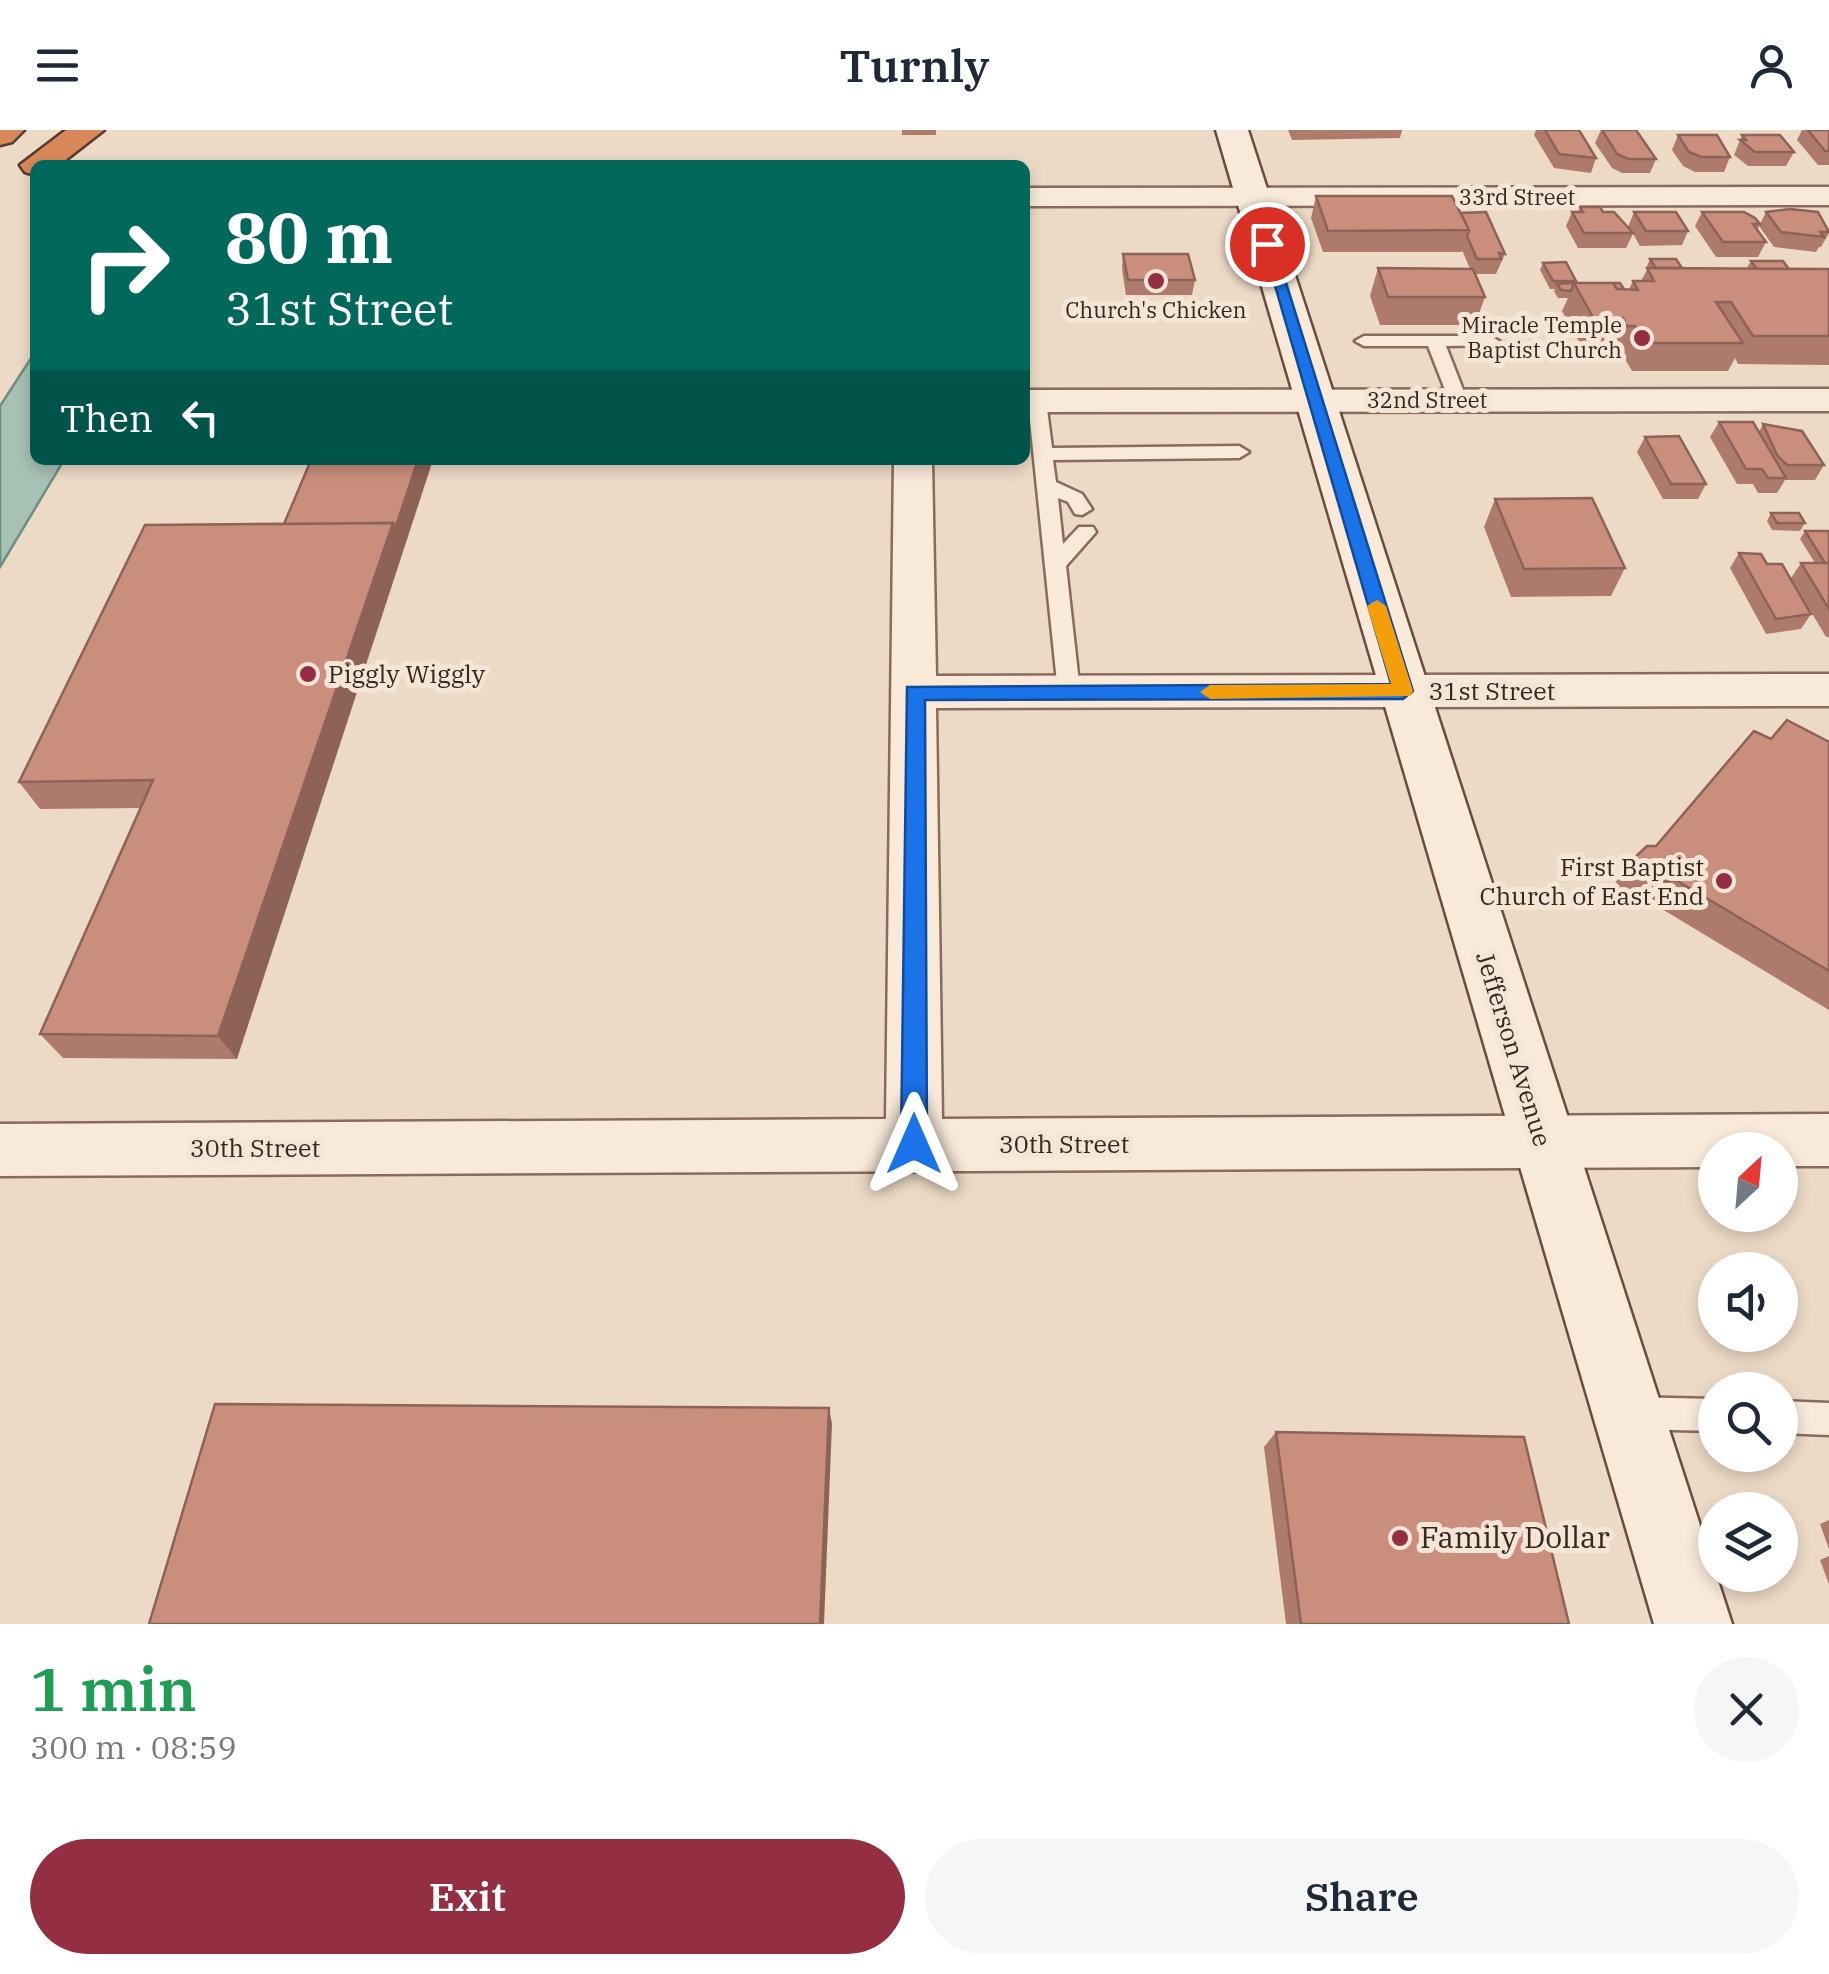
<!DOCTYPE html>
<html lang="en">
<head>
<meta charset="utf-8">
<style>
	:root { --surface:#fff; --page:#f6f6f7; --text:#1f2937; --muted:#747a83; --accent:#942e43 }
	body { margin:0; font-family:"IBM Plex Serif",serif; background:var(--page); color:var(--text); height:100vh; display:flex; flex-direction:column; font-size:38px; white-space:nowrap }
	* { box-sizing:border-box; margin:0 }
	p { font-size:32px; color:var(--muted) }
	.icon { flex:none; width:55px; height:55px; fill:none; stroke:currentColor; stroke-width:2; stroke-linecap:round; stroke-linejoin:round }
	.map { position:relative; height:1494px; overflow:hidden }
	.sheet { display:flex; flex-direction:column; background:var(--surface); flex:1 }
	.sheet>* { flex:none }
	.top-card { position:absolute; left:30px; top:30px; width:1000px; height:305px; border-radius:15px; box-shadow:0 5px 15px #0003; background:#00695c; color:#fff; overflow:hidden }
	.needle { width:65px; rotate:26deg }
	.controls { position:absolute; left:1698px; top:1002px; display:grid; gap:20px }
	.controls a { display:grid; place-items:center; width:100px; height:100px; border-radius:50%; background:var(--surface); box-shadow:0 5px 15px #0003; font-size:50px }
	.pin { position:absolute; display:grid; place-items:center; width:85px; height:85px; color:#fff; margin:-42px; border:5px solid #fff; border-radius:50%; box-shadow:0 2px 10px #0007 }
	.me { position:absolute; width:110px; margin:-55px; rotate:0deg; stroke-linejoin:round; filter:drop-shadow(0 0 8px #0008) }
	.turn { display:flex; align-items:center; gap:35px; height:210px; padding:0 30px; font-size:45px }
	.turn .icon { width:130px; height:130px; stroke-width:2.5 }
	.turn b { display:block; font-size:70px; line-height:85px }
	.then { display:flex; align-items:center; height:95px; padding:0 30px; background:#0003; gap:20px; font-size:38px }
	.round { display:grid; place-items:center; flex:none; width:105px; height:105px; border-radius:52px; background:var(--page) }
	.head { display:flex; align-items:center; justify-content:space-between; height:170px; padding:0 30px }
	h1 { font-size:60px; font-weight:600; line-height:75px; color:#1e9e55 }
	.button { display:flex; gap:20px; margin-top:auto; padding:20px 30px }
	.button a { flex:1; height:115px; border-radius:60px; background:var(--accent); color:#fff; font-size:40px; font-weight:600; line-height:115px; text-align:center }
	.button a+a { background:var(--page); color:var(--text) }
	header { display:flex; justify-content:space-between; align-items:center; height:130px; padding:0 30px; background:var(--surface); font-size:45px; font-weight:600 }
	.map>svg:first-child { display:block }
	.water { fill:#a7c1b4; stroke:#6e8f80; stroke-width:2.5 }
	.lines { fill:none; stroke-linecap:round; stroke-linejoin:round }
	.lane-casing { stroke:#886b5c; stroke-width:5 }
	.street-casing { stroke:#886b5c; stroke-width:5 }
	.secondary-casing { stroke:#694c3f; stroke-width:5 }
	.highway-casing { stroke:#563a30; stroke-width:5 }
	.lane { fill:#f8e9d9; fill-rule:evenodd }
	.street { fill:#f8e9d9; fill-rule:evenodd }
	.secondary { fill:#f8e9d9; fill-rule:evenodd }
	.highway { fill:#d9885a; fill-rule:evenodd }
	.wall { fill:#ae7a6c }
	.shaded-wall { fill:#8d6358 }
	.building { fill:#ca8e7d; stroke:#8d6358; stroke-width:2.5 }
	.route { fill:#1a73e8; stroke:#114b97; stroke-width:2.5 }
	.slow { fill:#f59e0b }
	.poi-dot { fill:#942e43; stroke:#f4e5d5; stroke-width:4 }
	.labels { text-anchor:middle; stroke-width:10; stroke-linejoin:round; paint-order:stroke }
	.far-street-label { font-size:22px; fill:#38271f; stroke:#f4e5d5 }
	.far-poi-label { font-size:22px; fill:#38271f; stroke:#f4e5d5 }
	.poi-label { font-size:25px; fill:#38271f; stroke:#f4e5d5; text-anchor:start }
	.street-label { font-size:25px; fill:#38271f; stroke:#f4e5d5 }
	.near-poi-label { font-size:30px; fill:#38271f; stroke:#f4e5d5; text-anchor:start }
</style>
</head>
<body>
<header><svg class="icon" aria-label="menu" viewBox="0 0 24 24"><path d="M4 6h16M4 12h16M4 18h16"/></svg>Turnly<svg class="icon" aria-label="person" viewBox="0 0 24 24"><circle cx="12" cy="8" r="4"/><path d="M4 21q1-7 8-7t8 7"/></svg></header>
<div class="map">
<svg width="1829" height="1494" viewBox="0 0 1829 1494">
	<rect width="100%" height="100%" fill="#eddac6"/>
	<path class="water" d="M35 222V330H64L0 437V276Z"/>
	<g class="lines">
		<g class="lane-casing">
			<path id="lane" d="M1490 206 1499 211 1496 215 1446 216 1467 270 1458 276 1449 270 1428 216H1364L1355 211 1364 206Z
				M1037 265 1046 271 1052 318 1239 316 1249 322 1239 328 1053 330 1056 352 1082 364 1092 379 1082 385 1075 384 1068 372 1058 368 1063 414 1079 397H1093L1096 402 1066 436 1080 562 1069 570 1058 562 1028 271Z
				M1629 1267 1715 1269V1301L1629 1299 1618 1294 1613 1283 1618 1272Z
				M1780 1271 1829 1273V1305L1780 1303Z"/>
		</g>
		<g class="street-casing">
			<path id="street" d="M1829 57V75L1025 76V58Z
				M1829 259V281L1025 282V260Z
				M894 330H932L936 546 1829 544V576L936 578 942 989 1829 984V1036H1780V1020H1715V1037L0 1046V994L886 989Z"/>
		</g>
		<g class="secondary-casing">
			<path id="secondary" d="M1216 0H1248L1732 1494H1654Z"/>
		</g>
		<g class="highway-casing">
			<path id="highway" d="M0 0H24L12 12 0 15Z
				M66 0H104L59 35H35V45L25 42 20 35Z"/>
		</g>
		<use href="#lane" class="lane"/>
		<use href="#street" class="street"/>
		<use href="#secondary" class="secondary"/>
		<use href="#highway" class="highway"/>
	</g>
	<path class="wall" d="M902 0H936V5H902Z
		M1288 0H1402L1400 8 1292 10Z
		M1536 0H1583H1579L1596 28 1591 43 1554 38 1534 5Z
		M1601 0H1636L1656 29 1650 43H1622L1612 38 1595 13Z
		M1802 0H1829V35H1818L1797 10Z
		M1678 5 1730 27 1724 42H1695L1683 36 1672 20Z
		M1742 5 1794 22 1786 36H1748L1734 25Z
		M1316 66 1461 83 1505 124 1496 144H1475L1485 167 1475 195H1380L1370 166 1378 138 1470 139 1462 120V122H1323L1311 88Z
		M1580 77 1603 82 1631 101 1628 97 1634 82 1688 101 1682 115 1640 116 1633 104 1626 118H1578L1566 96 1572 82H1578Z
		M1702 82 1760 94 1757 100 1766 112 1758 127H1716L1695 96Z
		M1766 82 1829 103 1821 117H1819L1816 122 1774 117 1759 96Z
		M1123 124 1195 150 1192 165H1126L1122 139Z
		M1650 129 1682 138H1747L1751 131 1789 139H1829V235L1738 234 1735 228 1728 241H1632L1622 224H1614L1610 216 1582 217 1562 181 1568 168H1558L1554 161 1555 159H1550L1540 140 1543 133 1576 151 1575 153 1629 159 1633 151H1641L1648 138 1647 136Z
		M1719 292 1759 302 1763 294 1824 335 1815 350H1785L1777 363H1758L1753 354H1737L1710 307Z
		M1645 307 1706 354 1698 369H1663L1637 322Z
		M1495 369 1625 438 1611 466 1511 467 1484 397Z
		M1771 383 1805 393 1800 401 1772 400 1767 391Z
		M284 394 237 929 63 928 40 904 141 678 40 679 19 652Z
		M1805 401H1829V507H1826L1791 448 1801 433H1815L1800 409Z
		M1739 423 1767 434 1811 484 1801 499 1766 504 1730 438Z
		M1771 609 1829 612V880L1657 776 1642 778 1611 759 1629 733 1656 716Z
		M1276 1302 1569 1494H1286L1264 1317Z
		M1829 1390V1419L1820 1394Z
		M1829 1426V1454L1820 1430Z"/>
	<path class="shaded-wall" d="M418 330H433L237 929 218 906 393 393Z
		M829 1278 832 1294 824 1494H820Z"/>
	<path class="building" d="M1545 0H1579L1596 28 1559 24Z
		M1602 0H1636L1656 29H1628L1617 24Z
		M1808 0H1829V21H1825Z
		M1678 5H1717L1730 27H1701L1689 22Z
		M1742 5H1780L1794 22H1755L1740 10H1746Z
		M1316 66H1452L1469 100 1328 101Z
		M1580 77H1600L1603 82H1614L1633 103H1584L1572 82H1583Z
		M1790 79 1818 82 1829 102H1820L1824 107 1781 102 1766 82Z
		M1486 82 1505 124 1499 123 1501 129H1477L1467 106 1469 100 1461 83Z
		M1634 82H1676L1688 101H1646Z
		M1702 82H1744L1755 88 1760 94H1753L1766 112H1723Z
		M1123 124H1188L1195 150H1128Z
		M1650 129H1676L1682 138H1656Z
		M1751 131H1783L1789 139H1757Z
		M1566 132 1576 151H1553L1543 133Z
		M1378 138 1473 139 1485 167H1388Z
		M1647 138 1829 139V206H1753L1731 172H1716L1743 213H1645L1635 196H1626L1623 188 1594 189 1574 153H1613L1617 159 1638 160 1633 151H1654Z
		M1574 153 1571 161 1561 160 1557 154Z
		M1613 153H1620L1624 159H1617Z
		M1719 292H1753L1786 348H1768L1762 339H1746Z
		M1763 294 1802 301 1824 335H1787L1777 325Z
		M1679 306 1706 354H1671L1645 307Z
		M311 330H418L395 399 393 393 284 394Z
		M1592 368 1625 438 1524 439 1495 369Z
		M1771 383H1799L1805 393H1777Z
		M393 393 218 906 40 904 153 650 19 652 145 395Z
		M1805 401H1829V433H1825Z
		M1739 423 1761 424 1767 434H1782L1811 484 1776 489Z
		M1801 433H1829V479Z
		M1787 590 1829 612V841L1676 750 1660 752 1629 733 1647 716H1656L1754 601 1771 609Z
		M215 1274 829 1278 820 1494H149Z
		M1276 1302 1524 1307 1569 1494H1301Z"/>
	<path class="route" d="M1262 111 1274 114 1413 561 1403 569 925 570 927 1014 923 1023 914 1026 905 1023 901 1014 907 557 1391 554Z"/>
	<path class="slow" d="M1377 470 1386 476 1413 561 1410 566 1210 569 1200 562 1210 555 1391 554 1367 476Z"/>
	<g class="poi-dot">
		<circle cx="1156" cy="151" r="10"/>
		<circle cx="1642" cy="208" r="10"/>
		<circle cx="308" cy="544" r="10"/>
		<circle cx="1724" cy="751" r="10"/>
		<circle cx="1400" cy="1408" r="10"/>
	</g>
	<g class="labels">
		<g class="far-street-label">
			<text x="1517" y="75">33rd Street</text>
			<text x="1427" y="278">32nd Street</text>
		</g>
		<g class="far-poi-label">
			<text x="1156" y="188">Church's Chicken</text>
			<text x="1622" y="203" text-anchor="end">Miracle Temple<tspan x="1622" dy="25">Baptist Church</tspan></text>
		</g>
		<g class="poi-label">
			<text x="328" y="553">Piggly Wiggly</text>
			<text x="1704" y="746" text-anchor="end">First Baptist<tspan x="1704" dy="29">Church of East End</tspan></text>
		</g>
		<g class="street-label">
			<text x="1492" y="570">31st Street</text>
			<text transform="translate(1514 919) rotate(73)" y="9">Jefferson Avenue</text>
			<text x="1064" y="1023">30th Street</text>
			<text x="255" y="1027">30th Street</text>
		</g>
		<g class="near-poi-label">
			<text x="1420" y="1418">Family Dollar</text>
		</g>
	</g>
</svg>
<div class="controls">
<a><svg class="needle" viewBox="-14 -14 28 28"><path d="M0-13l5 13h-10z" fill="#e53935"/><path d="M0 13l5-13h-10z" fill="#747a83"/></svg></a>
<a><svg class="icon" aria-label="sound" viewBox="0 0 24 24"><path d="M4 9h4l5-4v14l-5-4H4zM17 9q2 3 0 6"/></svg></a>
<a><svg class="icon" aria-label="search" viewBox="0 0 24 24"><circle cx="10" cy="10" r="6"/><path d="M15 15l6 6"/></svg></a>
<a><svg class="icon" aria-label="layers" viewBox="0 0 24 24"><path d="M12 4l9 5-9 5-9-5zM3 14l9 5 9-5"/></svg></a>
</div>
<div class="pin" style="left:1267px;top:114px;background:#d93025"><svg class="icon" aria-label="arrive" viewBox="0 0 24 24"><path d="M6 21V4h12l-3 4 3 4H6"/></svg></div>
<svg class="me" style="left:914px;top:1014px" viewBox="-20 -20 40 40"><path d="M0-17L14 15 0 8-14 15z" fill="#1a73e8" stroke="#fff" stroke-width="4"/></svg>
<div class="top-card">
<div class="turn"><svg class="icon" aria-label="right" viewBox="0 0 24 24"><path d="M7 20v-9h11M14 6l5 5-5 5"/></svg><div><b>80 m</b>31st Street</div></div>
<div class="then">Then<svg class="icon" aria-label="left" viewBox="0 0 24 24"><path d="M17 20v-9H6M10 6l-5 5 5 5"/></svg></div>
</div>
</div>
<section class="sheet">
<div class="head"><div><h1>1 min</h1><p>300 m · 08:59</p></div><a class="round"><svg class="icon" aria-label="close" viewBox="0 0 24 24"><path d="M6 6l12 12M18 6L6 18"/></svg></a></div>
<div class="button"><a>Exit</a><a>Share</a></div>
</section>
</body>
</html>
